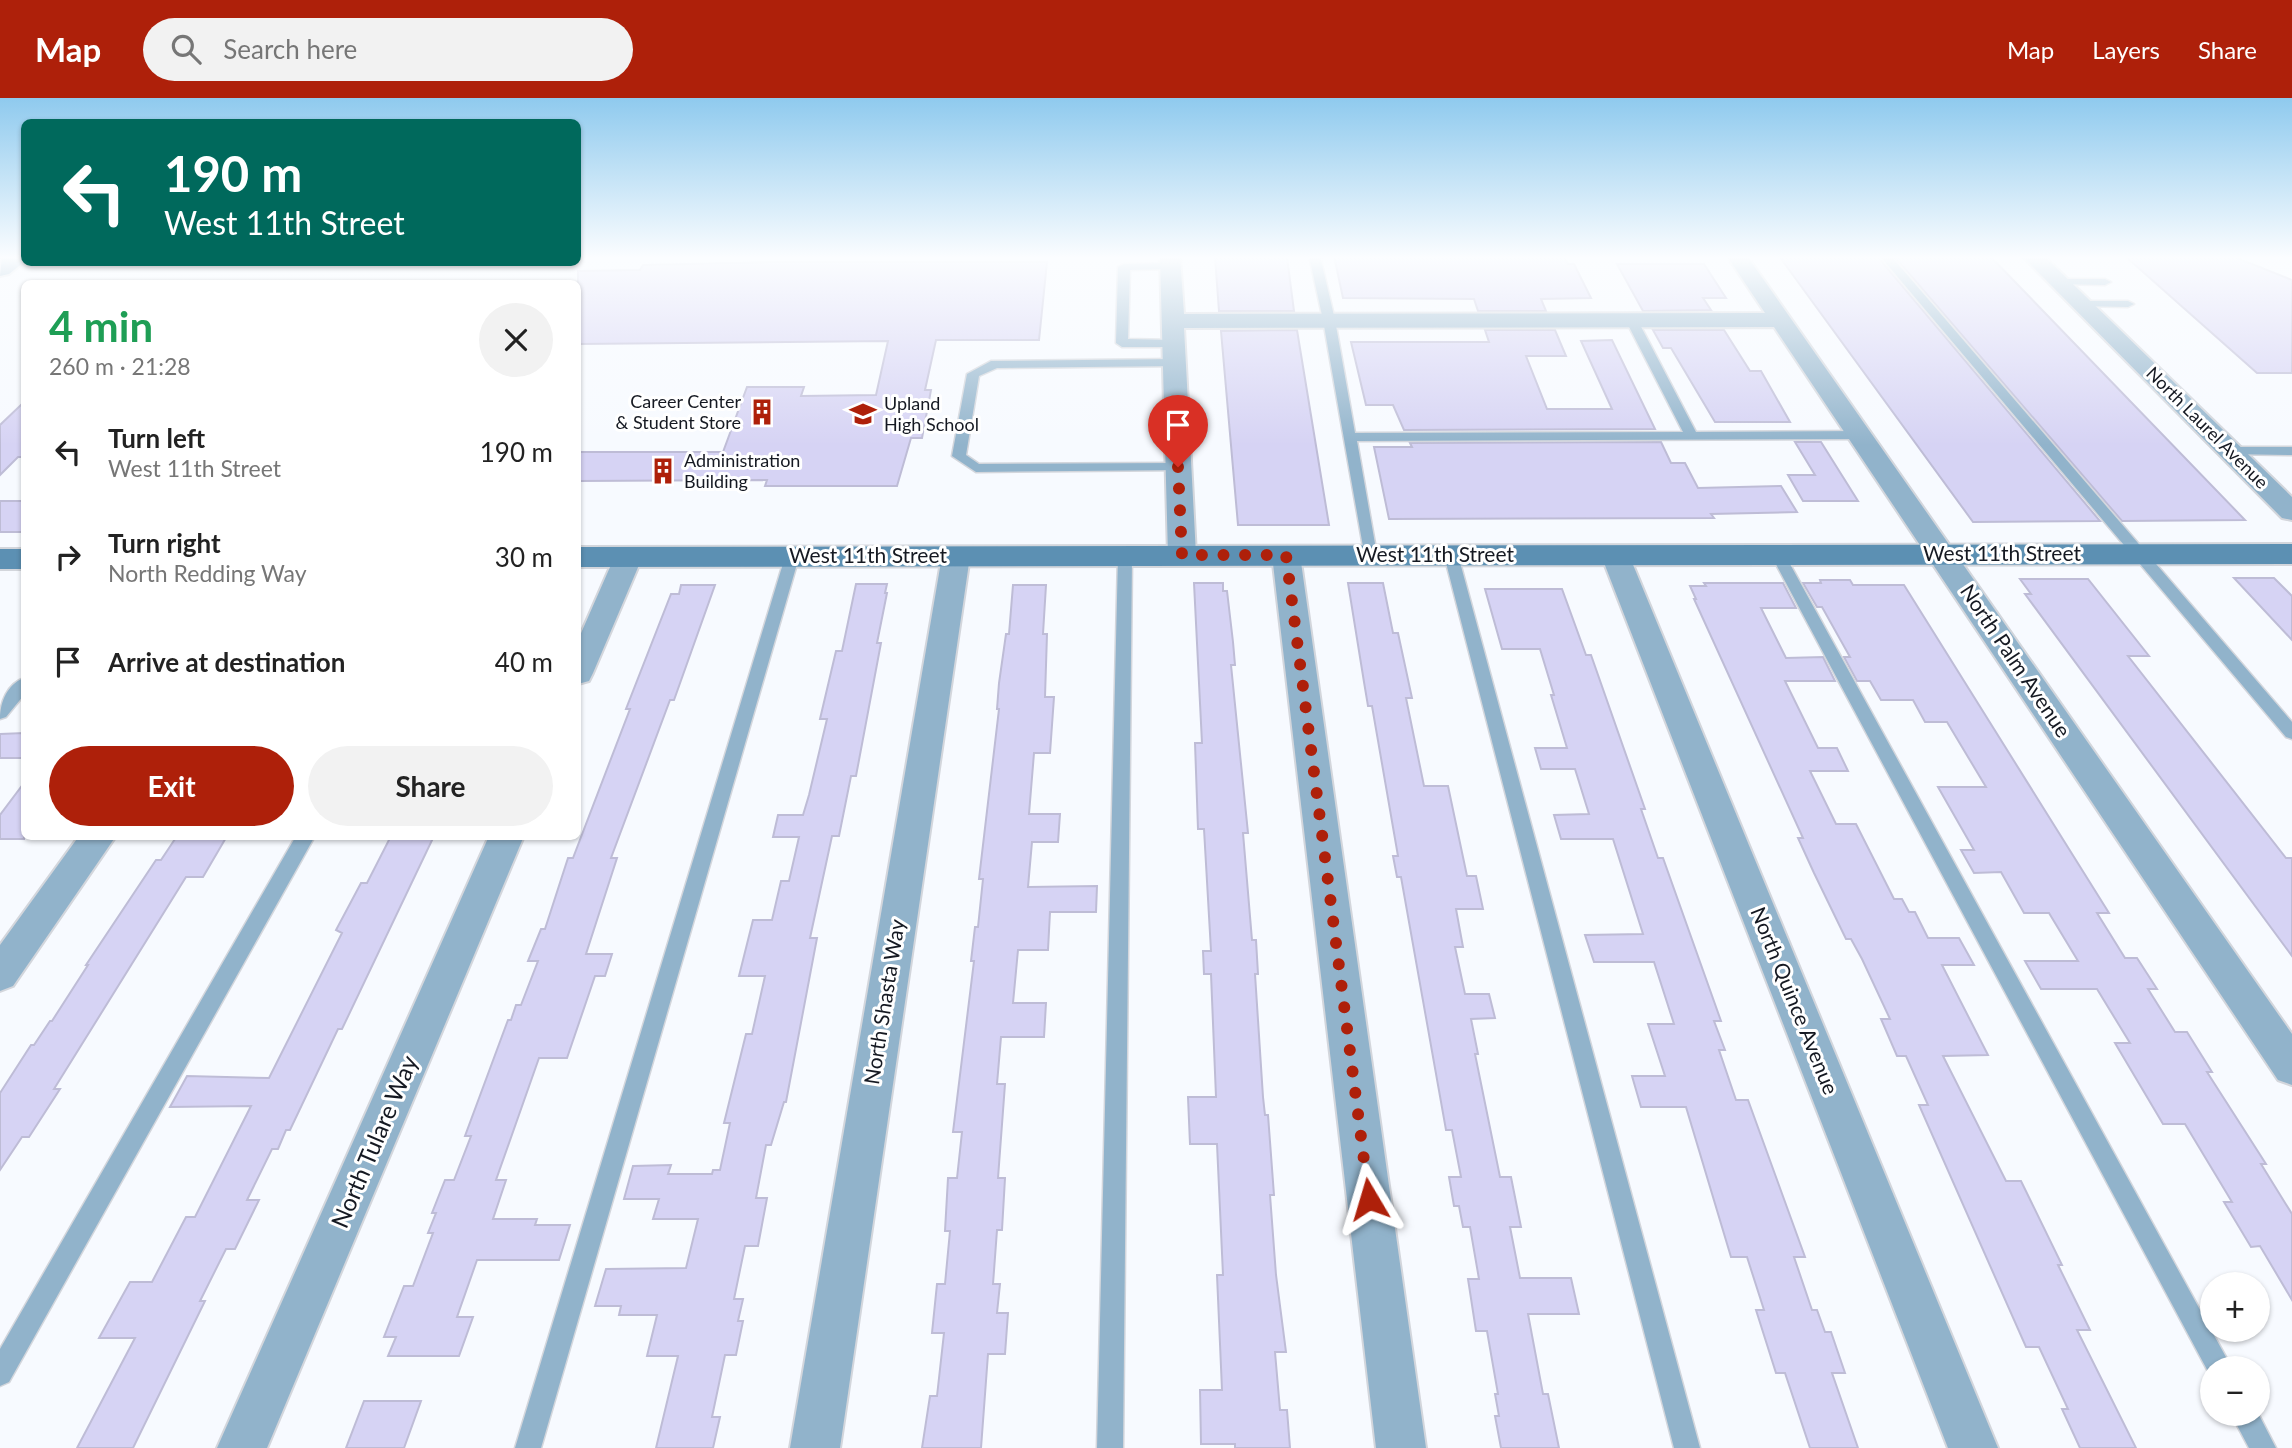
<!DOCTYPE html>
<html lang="en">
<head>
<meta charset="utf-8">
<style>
	:root { --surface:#fff; --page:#f2f2f2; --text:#222; --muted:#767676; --accent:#ae200a }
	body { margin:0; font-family:Lato,sans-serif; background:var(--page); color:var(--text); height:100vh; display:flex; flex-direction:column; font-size:26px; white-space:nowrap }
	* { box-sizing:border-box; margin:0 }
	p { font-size:23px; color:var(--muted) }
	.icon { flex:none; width:38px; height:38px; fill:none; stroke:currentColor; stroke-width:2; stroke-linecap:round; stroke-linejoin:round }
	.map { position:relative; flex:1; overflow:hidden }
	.drawer { position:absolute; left:21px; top:182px; width:560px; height:560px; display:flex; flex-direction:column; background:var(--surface); border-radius:10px; box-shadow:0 2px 5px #0004 }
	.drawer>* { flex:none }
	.top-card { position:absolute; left:21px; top:21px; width:560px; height:147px; border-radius:10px; box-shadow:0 2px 5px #0004; background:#00695c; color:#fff; overflow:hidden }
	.fabs { position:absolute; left:2200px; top:1174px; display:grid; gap:14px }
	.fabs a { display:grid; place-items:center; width:70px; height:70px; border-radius:50%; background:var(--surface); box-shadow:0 2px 5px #0004; font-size:35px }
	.pin { position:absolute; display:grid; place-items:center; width:60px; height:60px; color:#fff; margin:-72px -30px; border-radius:50% 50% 50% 0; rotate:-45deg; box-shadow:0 0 7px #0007 }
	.pin .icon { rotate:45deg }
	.me { position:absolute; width:77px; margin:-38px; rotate:353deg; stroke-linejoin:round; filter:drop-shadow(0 0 5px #0008) }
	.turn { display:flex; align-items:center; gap:24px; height:147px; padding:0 28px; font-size:32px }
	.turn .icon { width:91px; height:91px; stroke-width:2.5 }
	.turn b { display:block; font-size:49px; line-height:60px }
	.round { display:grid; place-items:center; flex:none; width:74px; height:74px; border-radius:37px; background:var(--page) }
	.overview { display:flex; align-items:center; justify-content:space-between; height:119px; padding:0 28px }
	h1 { font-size:42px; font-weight:700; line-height:52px; color:#1e9e55 }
	.cta { display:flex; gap:14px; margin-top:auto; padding:14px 28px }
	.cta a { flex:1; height:80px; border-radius:42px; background:var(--accent); color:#fff; font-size:28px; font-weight:700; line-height:80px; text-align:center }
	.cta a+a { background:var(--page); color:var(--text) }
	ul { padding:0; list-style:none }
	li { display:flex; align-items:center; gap:21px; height:105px; padding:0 28px }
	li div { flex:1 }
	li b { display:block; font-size:26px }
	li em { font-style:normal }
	header { display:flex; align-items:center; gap:42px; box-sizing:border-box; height:98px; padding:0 35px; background:var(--accent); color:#fff }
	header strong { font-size:33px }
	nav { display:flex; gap:38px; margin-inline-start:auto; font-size:24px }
	.search { width:490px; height:63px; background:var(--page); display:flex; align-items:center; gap:18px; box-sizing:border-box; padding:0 24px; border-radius:38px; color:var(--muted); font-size:26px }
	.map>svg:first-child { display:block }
	.building { fill:#d6d3f4; stroke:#bebcd6; stroke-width:2 }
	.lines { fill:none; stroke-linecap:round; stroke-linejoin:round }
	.lane-casing { stroke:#d3d6dc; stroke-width:3 }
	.street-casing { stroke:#d3d6dc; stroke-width:4 }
	.secondary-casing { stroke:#d3d6dc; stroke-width:4 }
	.lane { fill:#91b3cb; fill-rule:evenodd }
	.street { fill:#91b3cb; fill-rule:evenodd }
	.secondary { fill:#5c90b3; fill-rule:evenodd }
	.route { stroke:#ae200a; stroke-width:12; stroke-dasharray:0 21.6 }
	.labels { text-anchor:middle; stroke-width:6; stroke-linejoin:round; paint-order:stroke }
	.far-poi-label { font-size:18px; fill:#151922; stroke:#fff; text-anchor:start }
	.far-street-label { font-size:18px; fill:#151922; stroke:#fff }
	.street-label { font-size:21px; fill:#151922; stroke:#fff }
	.near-street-label { font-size:24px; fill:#151922; stroke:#fff }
</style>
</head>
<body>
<header>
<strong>Map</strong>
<div class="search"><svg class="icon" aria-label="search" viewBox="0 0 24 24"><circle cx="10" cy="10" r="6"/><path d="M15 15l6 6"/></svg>Search here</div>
<nav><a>Map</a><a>Layers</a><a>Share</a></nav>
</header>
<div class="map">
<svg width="2292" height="1350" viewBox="0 0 2292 1350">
	<rect width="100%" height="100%" fill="#f7faff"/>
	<path class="building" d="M1334 158H1564L1568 166H1574L1591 200 1541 201 1546 213H1478L1474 201 1343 200Z
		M1779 158H1877L2100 423 1973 424Z
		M1894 158H1990L2245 422 2122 423Z
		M2125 158H2232L2292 182V275H2257Z
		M1215 159H1287L1294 213H1219Z
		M773 164H1047L1039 242H936L925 292H931L922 340H911L897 388H765L767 382 578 383V354H723L747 289H804L801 298 876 297 888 243 578 246V173L640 172 643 167Z
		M1617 166H1704L1726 200H1703L1711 212 1643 213Z
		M1297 232 1329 427H1238L1221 233Z
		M1485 232H1555L1566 258H1526L1547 311H1612L1581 243 1612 242 1655 331 1404 332 1393 307H1366L1351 244H1489Z
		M1653 232H1724L1750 273H1761L1790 324H1715L1671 250H1663Z
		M24 304V359H18L0 377V327Z
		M1661 344 1671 365H1685L1698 390 1781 388 1797 414 1711 416 1714 420 1389 421 1374 349H1412L1410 345Z
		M1795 344H1821L1858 403H1803L1788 377H1815Z
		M0 403H24V434H0Z
		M2234 480H2274L2292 498V542Z
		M2020 481H2088L2149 558H2128L2286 760H2292V858L2025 496H2031Z
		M1820 482H1850L1853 487H1904L2109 815H2097L2125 860H2137L2157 891H2148L2175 934H2187L2212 974H2207L2266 1066H2261L2292 1116V1202L2260 1148 2251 1149 2224 1104H2232L2185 1026H2163L2115 945H2130L2097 891H2041L2025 863H2078L2049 815H2024L2001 774 1974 775 1961 752H1974L1938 689H1986L1947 624H1925L1913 602H1881L1870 583H1857L1844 559H1850L1822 509H1817L1803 485H1821Z
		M1194 485H1223V493H1227L1233 544 1235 567H1231L1248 735H1243L1252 842H1256L1258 876H1255L1263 999 1265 1017H1268L1274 1097H1270L1276 1177 1286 1254H1275L1280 1312H1287L1290 1350H1235V1346H1201L1200 1292H1222L1217 1177H1223L1217 1046H1190L1188 999H1216L1211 876H1204L1203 853H1211L1204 731H1198L1195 645H1202Z
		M1348 485H1383L1393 535H1398L1412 600H1406L1424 688H1448L1467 778H1476L1483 811H1456L1463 849H1455L1465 896H1489L1495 920 1471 921 1478 956H1475L1500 1079H1511L1521 1129H1510L1520 1180H1571L1579 1216H1528L1543 1296H1548L1559 1350H1501L1495 1318H1499L1495 1296H1498L1487 1233H1476L1468 1181H1479L1470 1129H1463L1459 1108H1454L1449 1079H1461L1452 1032H1446L1401 779H1397L1393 758H1398L1372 608H1368L1364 584Z
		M1704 485H1783L1796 510H1761L1786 560 1823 559 1835 583H1785L1818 650H1837L1848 673H1810L1836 726H1856L1894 801H1902L1909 814H1915L1928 840H1959L1974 867H1942L1988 957 1943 958 2006 1083H2021L2062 1167H2058L2090 1232H2077L2136 1350H2080L2062 1311H2068L2039 1249H2026L1919 1007H1928L1906 958H1897L1881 921H1890L1862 861 1851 841H1846L1814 775 1798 740H1803L1694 501H1696L1690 488H1706Z
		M856 486H887L885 495H887L877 545H881L856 678H851L839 738H832L810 840H817L786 1004H784L771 1047H766L756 1100H767L758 1148H745L734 1201H743L738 1223H743L736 1257H725L712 1319H720L713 1350H656L678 1258H647L657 1217H619L621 1208H595L606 1171 686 1170 698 1121H653L659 1101H624L633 1068 671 1067 668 1076H712L713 1072H720L730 1025H724L746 936H752L765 878H739L753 822H772L781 783H789L799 739H773L778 717H803L809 697 827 621H820L836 553H842Z
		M681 487H715L674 602H670L611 760H617L586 856H612L605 878H595L567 960H539L496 1082H506L493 1121H537L535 1127H570L559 1162H477L457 1219H473L459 1258H388L396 1239H384L404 1188H413L433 1135H428L436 1115H432L445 1082H454L471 1038H465L508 922H511L516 907H521L538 863H528L541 831H545L568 760H573L630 611H626L671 496H679Z
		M1013 487H1046L1043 536H1047L1045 599H1054L1050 655H1034L1029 716H1060L1058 744H1032L1028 789 1097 788 1096 814H1050L1048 852H1018L1013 905H1046L1044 939H1001L997 986H1005L998 1080H1005L1002 1132H997L993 1186H1000L997 1215H1008L1005 1256H988L981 1350H922L930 1298H937L944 1235H932L937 1186H945L950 1133H945L948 1080H957L962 1034H953L974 863H971L975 829H978L983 781H979L999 611H997L999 585 1006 536H1009Z
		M1485 491H1562L1586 557H1591L1645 711H1641L1658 760H1663L1721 923H1714L1725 952H1719L1736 1002H1748L1805 1159H1794L1812 1212H1817L1825 1234H1831L1845 1275H1832L1858 1350H1810L1785 1275H1776L1756 1212H1764L1747 1159H1731L1686 1009H1641L1632 978H1665L1648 926H1674L1654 864H1594L1585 837 1643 836 1613 741H1561L1554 717 1589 716 1575 671H1541L1535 650H1567L1551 597H1554L1540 551H1502Z
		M24 635V660H0V636Z
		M24 685V741H0V717Z
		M177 738H227L203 779H186L54 991H60L29 1039H22L0 1072V995L31 947H34L50 923H52L88 867H86L156 762H161Z
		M391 738H434L342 931H338L290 1032H286L278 1051H272L247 1102H259L235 1151H226L200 1203H205L133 1350H77L135 1240H99L130 1184H152L186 1119H195L251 1008 170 1009 187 978 269 980 342 835 336 832 361 785H367Z
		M364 1303H421L404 1350H346Z"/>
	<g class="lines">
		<g class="lane-casing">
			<path id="lane" d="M1309 158H1320L1335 222 1355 335 1683 334 1625 221 1631 217 1637 221 1696 334 1861 333 1868 337 1861 341 1357 343 1377 457 1370 462 1365 460 1323 222Z
				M1880 158H1891L2292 624V641L2286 639Z
				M1124 166 1171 165 1177 168 1171 171 1130 172 1128 241 1173 242 1179 246 1177 249H1122L1116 245 1118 169Z
				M2059 181H2105L2111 184 2105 187 2055 186 2053 184Z
				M2081 203H2128L2134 206 2128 209 2077 208 2075 206Z
				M1175 261 1181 265 1179 268 997 270 979 278 966 357 979 366 1178 365 1185 369 1183 372 976 374 952 358 967 276 991 263Z
				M2231 349H2292V357L2226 356V350Z
				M1451 452 1458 457 1700 1350H1674L1444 457Z
				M1778 452 1785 457 2232 1270H2212L2211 1279 1771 457Z
				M1125 453 1132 458 1123 1350H1097L1118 458Z
				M792 454 799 459 541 1350H515L785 459Z
				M24 580V597L6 619 0 621C0 605 7 586 24 580Z
				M296 738H315L9 1284 0 1288V1251Z
				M2258 1315 2276 1350H2249L2231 1316Z"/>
		</g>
		<g class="street-casing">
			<path id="street" d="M1160 158H1180L1184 216 1765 215 1727 158H1747L2292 936V987L2278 982 1774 229 1184 230 1196 457 1192 463 1182 466 1172 463 1168 457Z
				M2022 158H2044L2292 399V422L2282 420Z
				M1286 448 1296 451 1300 457 1426 1350H1376L1272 457 1276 451Z
				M1615 448 1625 451 1629 457 1998 1350H1948L1601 457 1605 451Z
				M956 449 966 452 970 458 840 1350H790L942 458 946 452Z
				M628 451 638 454 642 460 593 575 589 583 578 586V542L614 460 618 454Z
				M79 738H116L13 888 0 893V847Z
				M489 738H524L267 1350H217Z"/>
		</g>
		<g class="secondary-casing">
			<path id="secondary" d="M2 158H24V164L9 176 0 178Z
				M2292 446V466L578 469V449Z
				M0 451H24V471H0Z"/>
		</g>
		<use href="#lane" class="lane"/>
		<use href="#street" class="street"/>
		<use href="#secondary" class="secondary"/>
	</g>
	<linearGradient id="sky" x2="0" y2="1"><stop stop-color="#8fcaee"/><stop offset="0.46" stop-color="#fbfdff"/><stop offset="1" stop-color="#fbfdff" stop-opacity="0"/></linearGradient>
	<rect width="2292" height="347" fill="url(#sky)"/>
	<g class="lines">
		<path class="route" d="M1178 369 1182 457H1286L1369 1101"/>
	</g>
	<defs>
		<g id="building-bare" transform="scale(2.1)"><path d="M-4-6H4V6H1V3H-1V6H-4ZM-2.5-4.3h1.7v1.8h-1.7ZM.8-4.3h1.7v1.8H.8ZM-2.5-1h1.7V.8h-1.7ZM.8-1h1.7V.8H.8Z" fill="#ae200a" stroke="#fff" stroke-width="2.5" paint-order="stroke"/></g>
		<g id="school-bare" transform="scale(2.1)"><path d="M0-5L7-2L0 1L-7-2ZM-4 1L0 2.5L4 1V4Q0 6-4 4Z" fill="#ae200a" stroke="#fff" stroke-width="2.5" paint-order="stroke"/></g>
	</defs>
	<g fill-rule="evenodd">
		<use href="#building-bare" x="762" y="314"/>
		<use href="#school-bare" x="863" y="316"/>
		<use href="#building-bare" x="663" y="373"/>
	</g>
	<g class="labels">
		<g class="far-poi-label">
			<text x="741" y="310" text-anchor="end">Career Center<tspan x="741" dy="21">&amp; Student Store</tspan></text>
			<text x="884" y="312">Upland<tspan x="884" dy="21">High School</tspan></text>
			<text x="684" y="369">Administration<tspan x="684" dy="21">Building</tspan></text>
		</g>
		<g class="far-street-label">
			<text transform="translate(2207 330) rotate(45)" y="6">North Laurel Avenue</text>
		</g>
		<g class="street-label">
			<text x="2002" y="463">West 11th Street</text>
			<text x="1435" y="464">West 11th Street</text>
			<text x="868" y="465">West 11th Street</text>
			<text transform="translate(2015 563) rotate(56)" y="7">North Palm Avenue</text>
			<text transform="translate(1794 903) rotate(68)" y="7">North Quince Avenue</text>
			<text transform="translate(885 904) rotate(-81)" y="7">North Shasta Way</text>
		</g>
		<g class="near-street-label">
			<text transform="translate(375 1044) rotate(-67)" y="8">North Tulare Way</text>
		</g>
	</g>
</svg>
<div class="fabs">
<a>+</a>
<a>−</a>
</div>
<div class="pin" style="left:1178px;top:369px;background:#d93025"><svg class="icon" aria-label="arrive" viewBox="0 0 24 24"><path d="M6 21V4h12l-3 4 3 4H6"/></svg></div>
<svg class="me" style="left:1369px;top:1101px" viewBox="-20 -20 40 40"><path d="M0-17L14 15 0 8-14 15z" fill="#ae200a" stroke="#fff" stroke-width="4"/></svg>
<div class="top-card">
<div class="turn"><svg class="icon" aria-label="left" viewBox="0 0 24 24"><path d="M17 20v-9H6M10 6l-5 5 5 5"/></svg><div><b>190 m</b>West 11th Street</div></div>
</div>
<section class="drawer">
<div class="overview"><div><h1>4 min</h1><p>260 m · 21:28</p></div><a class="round"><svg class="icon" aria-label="close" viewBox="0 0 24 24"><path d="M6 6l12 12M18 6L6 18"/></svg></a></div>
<ul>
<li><svg class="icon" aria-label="left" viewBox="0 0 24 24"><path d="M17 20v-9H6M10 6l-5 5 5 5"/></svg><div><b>Turn left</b><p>West 11th Street</p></div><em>190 m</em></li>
<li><svg class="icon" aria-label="right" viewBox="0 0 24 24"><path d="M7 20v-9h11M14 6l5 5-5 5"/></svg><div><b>Turn right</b><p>North Redding Way</p></div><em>30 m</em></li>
<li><svg class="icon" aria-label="arrive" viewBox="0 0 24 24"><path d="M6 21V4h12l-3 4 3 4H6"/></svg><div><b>Arrive at destination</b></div><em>40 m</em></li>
</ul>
<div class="cta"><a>Exit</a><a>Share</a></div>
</section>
</div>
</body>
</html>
